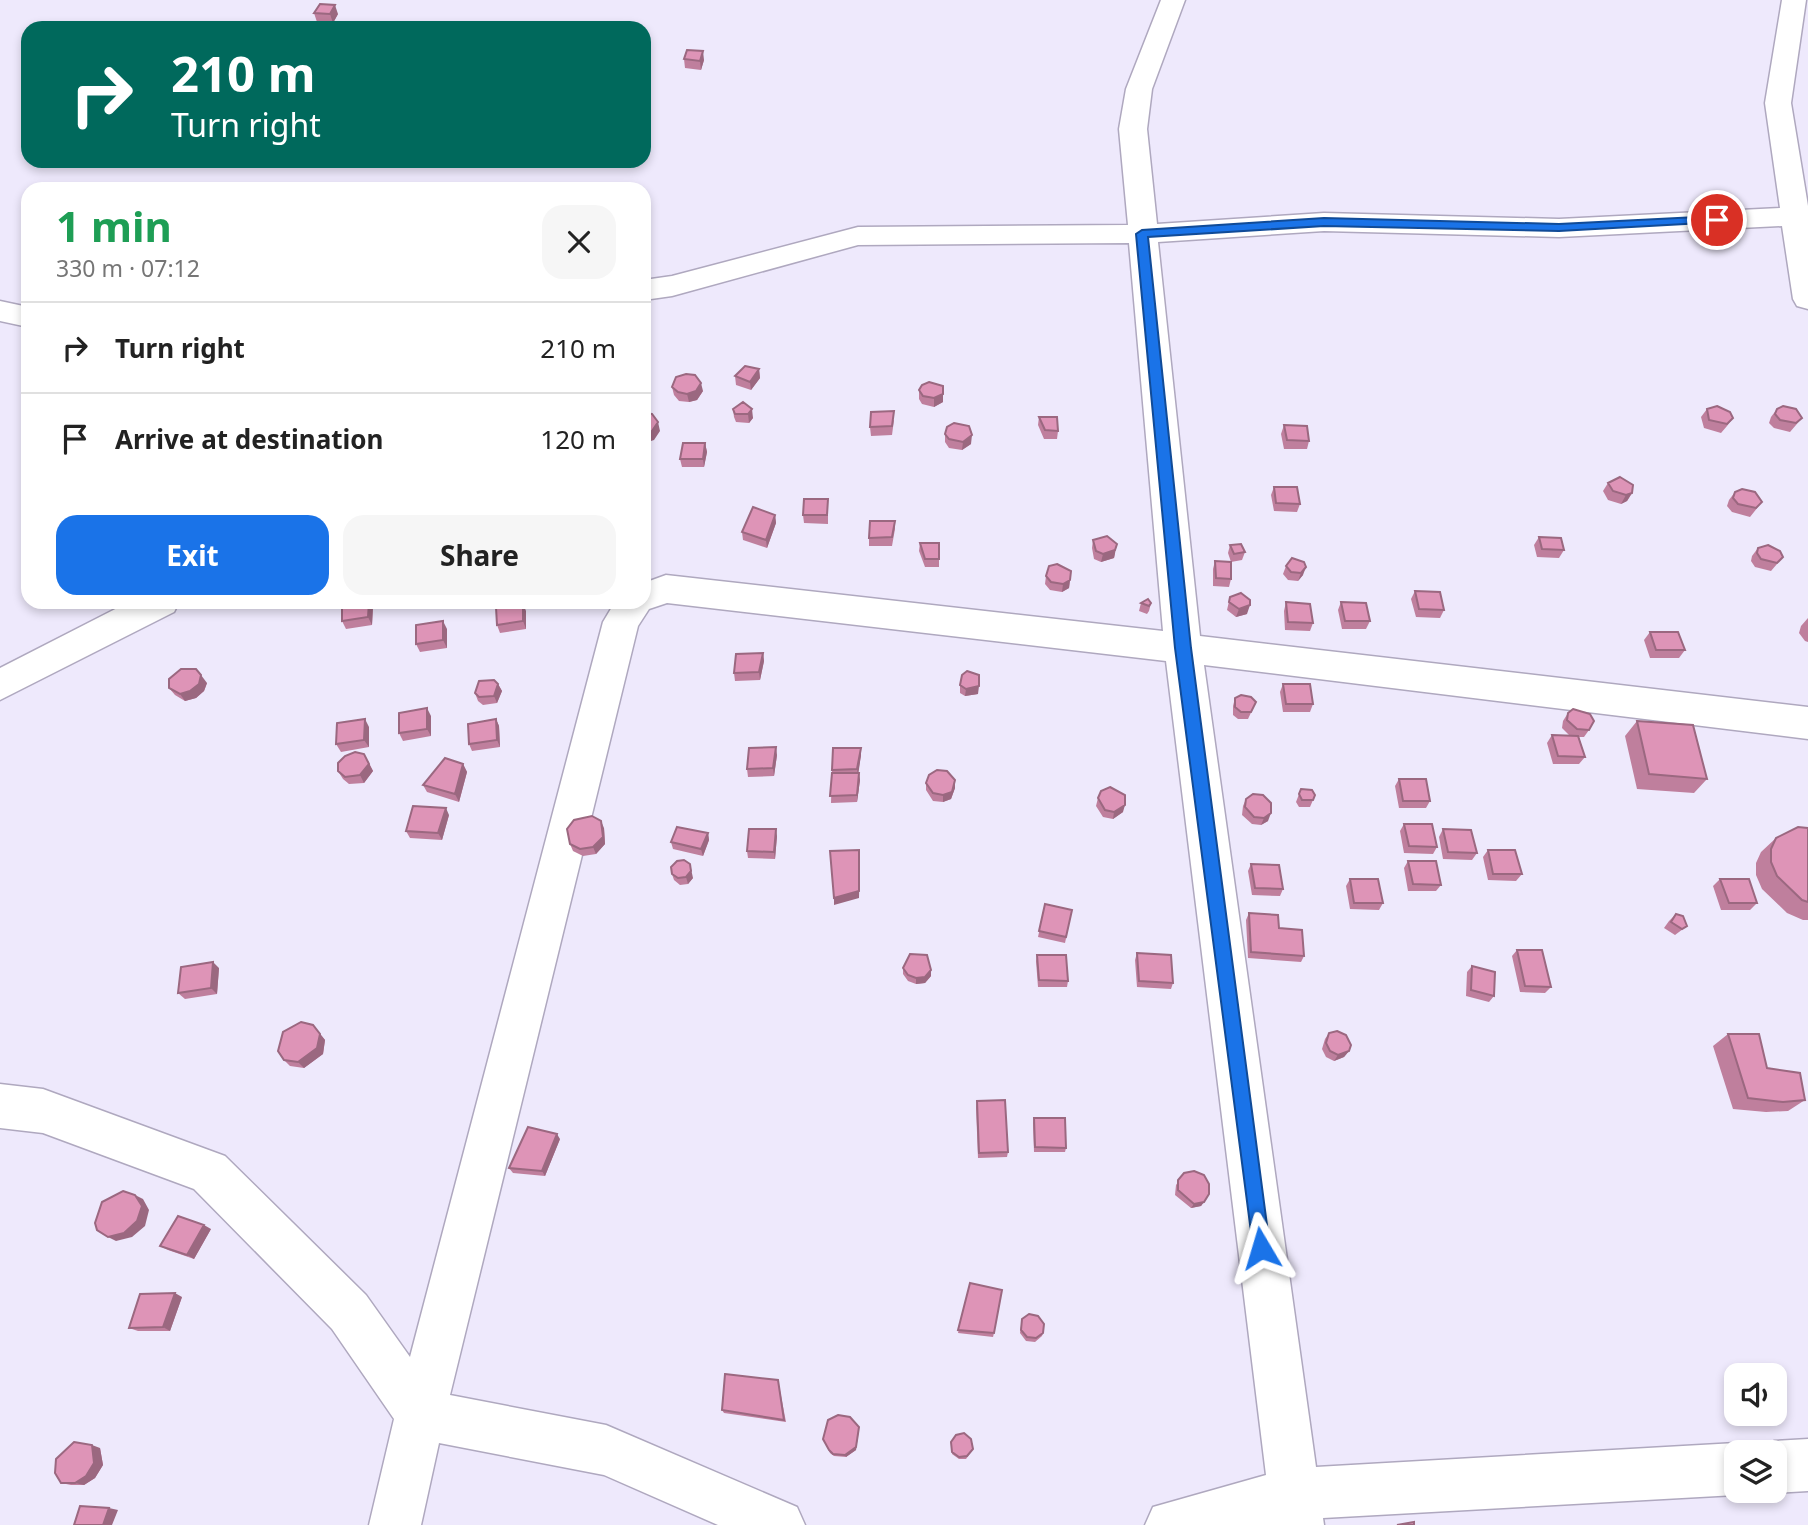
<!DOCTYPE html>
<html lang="en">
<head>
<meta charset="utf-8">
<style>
	:root { --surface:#fff; --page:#f6f6f6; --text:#222; --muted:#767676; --line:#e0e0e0; --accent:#1a73e8 }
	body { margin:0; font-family:"Noto Sans",sans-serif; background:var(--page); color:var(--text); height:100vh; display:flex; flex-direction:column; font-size:26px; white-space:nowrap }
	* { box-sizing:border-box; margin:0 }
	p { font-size:23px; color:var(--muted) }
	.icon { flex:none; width:38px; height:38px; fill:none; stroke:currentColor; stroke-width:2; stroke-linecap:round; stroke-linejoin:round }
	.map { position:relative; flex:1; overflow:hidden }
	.side { position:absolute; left:21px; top:182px; width:630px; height:427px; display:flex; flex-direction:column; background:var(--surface); border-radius:21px; box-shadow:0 4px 10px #0003 }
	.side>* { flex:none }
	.hud { position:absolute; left:21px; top:21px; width:630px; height:147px; border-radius:21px; box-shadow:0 4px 10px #0003; background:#00695c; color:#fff; overflow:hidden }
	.buttons { position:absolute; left:1724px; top:1363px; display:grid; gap:14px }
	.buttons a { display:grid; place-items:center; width:63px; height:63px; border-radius:14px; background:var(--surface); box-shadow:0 4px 10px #0003; font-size:35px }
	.pin { position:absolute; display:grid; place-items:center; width:60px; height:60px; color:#fff; margin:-30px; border:4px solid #fff; border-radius:50%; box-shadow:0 2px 7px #0007 }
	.me { position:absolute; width:77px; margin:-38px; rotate:353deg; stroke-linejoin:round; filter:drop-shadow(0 0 5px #0008) }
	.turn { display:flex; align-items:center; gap:24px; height:147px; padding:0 35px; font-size:32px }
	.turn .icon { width:91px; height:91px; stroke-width:2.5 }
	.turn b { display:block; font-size:49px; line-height:60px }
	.round { display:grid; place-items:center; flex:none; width:74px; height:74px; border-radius:21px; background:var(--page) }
	.overview { display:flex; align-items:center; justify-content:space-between; height:119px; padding:0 35px }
	h1 { font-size:42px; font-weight:700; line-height:52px; color:#1e9e55 }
	.action { display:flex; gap:14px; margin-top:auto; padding:14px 35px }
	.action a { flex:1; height:80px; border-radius:21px; background:var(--accent); color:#fff; font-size:28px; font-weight:700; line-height:80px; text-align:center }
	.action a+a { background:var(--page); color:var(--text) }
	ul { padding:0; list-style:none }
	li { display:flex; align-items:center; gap:21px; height:91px; padding:0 35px; border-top:2px solid var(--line) }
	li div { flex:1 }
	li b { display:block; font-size:26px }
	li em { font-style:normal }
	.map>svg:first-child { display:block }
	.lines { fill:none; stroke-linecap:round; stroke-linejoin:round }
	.minor-casing { stroke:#afa8bf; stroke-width:3 }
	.minor { fill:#fff; fill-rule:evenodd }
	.wall { fill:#bf7f9d }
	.shaded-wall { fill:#9b6880 }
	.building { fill:#de94b7; stroke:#9b6880; stroke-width:2 }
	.route { fill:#1a73e8; stroke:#114b97; stroke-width:2 }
</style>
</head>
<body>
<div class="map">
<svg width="1808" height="1525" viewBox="0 0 1808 1525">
	<rect width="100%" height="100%" fill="#eee9fc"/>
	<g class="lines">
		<g class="minor-casing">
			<path id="minor" d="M1161 0H1185L1152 89 1147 129 1157 224 1324 213 1559 219 1780 208 1765 103 1782 0H1806L1791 103 1808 206V309L1797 306 1793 299 1782 226 1559 237 1324 231 1158 242 1200 636 1808 707V739L1204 665 1316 1467 1736 1443 1755 1452 1774 1441 1808 1439V1491L1774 1493 1770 1491H1774V1452H1736V1491H1745L1736 1495 1323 1518 1324 1525H1145L1153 1507 1266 1475 1166 661 667 603 649 609 638 626 450 1395 606 1425 797 1507 805 1525H718L604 1475 439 1443 421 1525H369L394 1419 332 1329 194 1189 43 1133 0 1128V1084L43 1089 225 1156 366 1295 410 1357 603 622 615 602H644V583L666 575 1163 631 1129 243 858 245 672 296 644 300V280L672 276 858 227 1128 225 1119 129 1126 89Z
				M0 301 28 307V327L0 321Z
				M129 602H179L174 612 0 700V668Z"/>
		</g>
		<use href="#minor" class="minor"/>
	</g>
	<path class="wall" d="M314 13 338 14 333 23 317 22Z
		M684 59 704 60 701 70 685 68Z
		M759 369 760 378 751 390 736 385 735 376Z
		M672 387 703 391 697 400 689 402 679 401 674 395Z
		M919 390 943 402 934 407 922 404 919 399Z
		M743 402 753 418 749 423 736 422 734 417 733 409Z
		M1707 409 1733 418 1727 426 1721 433 1704 428 1701 417Z
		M1777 409 1802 418 1790 432 1774 428 1769 423 1771 417Z
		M1039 417 1058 431 1057 439H1044L1038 425Z
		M894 420 892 435 871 436 870 427Z
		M1284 425 1309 441 1307 449H1284L1281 434Z
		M945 434 971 444 962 450 949 448 945 442Z
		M705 443 707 452 704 467H682L680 459Z
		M1608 483 1632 493 1627 501 1621 504 1608 500 1603 491Z
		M1274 487 1300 504 1297 512 1274 511 1271 495Z
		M1735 492 1762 502 1750 517 1732 512 1727 506 1729 500Z
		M828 507V524L804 523 803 515Z
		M775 515 776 523 767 548 743 540 742 532Z
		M895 521V529L892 546H869V538Z
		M1539 537 1564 550 1559 558 1537 557 1534 545Z
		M1093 540 1115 553 1114 558 1101 562 1094 559 1092 548Z
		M920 543H939V567H925L919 551Z
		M1230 545 1245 552 1242 560 1231 562 1228 553Z
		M1758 548 1783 557 1771 571 1755 567 1751 561 1752 556Z
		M1292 558 1303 575 1298 581 1288 580 1283 574 1286 566Z
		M1215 561 1231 579 1229 587 1213 586V569Z
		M1071 571 1069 588 1062 592 1050 590 1045 584 1046 576Z
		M1415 591 1444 610 1440 618 1416 617 1411 599Z
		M1230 597 1247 614 1236 617 1227 610Z
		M342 602H370L373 606 372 625 346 629 342 621Z
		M1286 602 1313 623 1310 631 1285 630 1284 611Z
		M1341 602 1370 621 1366 629H1342L1338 610Z
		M1141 603H1151L1149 611 1147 614 1139 611Z
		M526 611V629L500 633 497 625Z
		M1808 618V642L1805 641 1799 633 1801 626Z
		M447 629V648L420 652 416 644Z
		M1650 632 1685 650 1679 658H1650L1644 640Z
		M763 653 764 661 760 680 735 681 734 673Z
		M207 683 204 691 196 698 185 701 175 695 169 688Z
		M498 684 502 691 497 703 483 705 478 701 475 693Z
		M1283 684 1313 704 1310 712H1283L1280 692Z
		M960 685 978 694 965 696 960 693Z
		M1235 698 1256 702 1248 719H1238L1233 715V706Z
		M1568 713 1589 730 1584 737H1579L1585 757 1579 764H1553L1547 743 1552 735 1570 736 1562 728 1563 721Z
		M431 716V736L403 741 399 733Z
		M496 719 499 726 500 747 472 751 469 744Z
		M1637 721 1707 779 1694 793 1637 789 1625 736Z
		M369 727V747L341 752 336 744Z
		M861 748V755L858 773 860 780 857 802 831 803 832 770Z
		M777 755 774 776 748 777 747 769Z
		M368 761 373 771 364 783 349 784 343 779 338 771Z
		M463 764 467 772 459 802 427 792 423 785Z
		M1399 779 1430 801 1426 808H1399L1395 786Z
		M926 783 955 788 951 799 943 802 933 801 926 790Z
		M1301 789 1313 800 1310 807H1299L1296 802Z
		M1098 798 1123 812 1113 819 1103 817 1096 806Z
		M1246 799 1268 821 1261 825 1252 824 1242 815 1243 806Z
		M449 815 442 840 410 838 406 831Z
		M1404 824 1437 847 1433 854 1404 853 1400 831Z
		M604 828 605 844 596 854 583 856 573 851 570 844Z
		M1808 828V920H1803L1787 913 1762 889 1756 875V863L1761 852 1776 838Z
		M1443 829 1477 853 1472 860 1443 859 1439 837Z
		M708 833 709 840 703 856 673 849 671 842Z
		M777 836 775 859 748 858 747 851Z
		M1488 850 1522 874 1516 881 1488 880 1483 857Z
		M1408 861 1441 885 1436 891H1408L1404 868Z
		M1251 864 1283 889 1280 896 1252 895 1248 871Z
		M672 874 693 878 688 884 680 885 674 880Z
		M1350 879 1383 903 1379 910 1350 909 1346 886Z
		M1720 879 1757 903 1750 910H1721L1713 886Z
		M1045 904 1072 910 1065 943 1038 937Z
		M1249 913 1279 928 1304 956 1301 962 1248 958 1246 920Z
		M1676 914 1687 926 1675 935 1664 928 1669 921Z
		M1517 950 1551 987 1545 993 1520 992 1512 956Z
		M1137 953 1173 983 1171 989 1137 987 1135 960Z
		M1037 955 1068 981 1067 987H1038L1036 961Z
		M1472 966 1494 996 1489 1002 1466 996 1467 972Z
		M219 968 217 994 185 999 178 993Z
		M903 968 931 976 925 983 916 984 908 981 903 974Z
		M313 1025 325 1040 323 1054 304 1068 290 1066 284 1060Z
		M1329 1033 1349 1051 1344 1057 1334 1061 1326 1057 1322 1049 1325 1039Z
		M1728 1034 1767 1068 1805 1100 1788 1111 1766 1112 1733 1109 1713 1046Z
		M977 1101 1008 1152 1007 1157 978 1158 976 1107Z
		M1034 1118 1066 1148 1065 1152H1034L1033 1123Z
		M560 1139 545 1176 513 1173 509 1168Z
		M1184 1173 1209 1194 1201 1206 1191 1208 1175 1195 1176 1185Z
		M211 1229 194 1259 168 1250 160 1246Z
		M970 1283 994 1333 993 1337 958 1333Z
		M182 1297 170 1331H138L129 1328Z
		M1022 1319 1043 1333 1042 1336 1035 1342 1026 1341 1020 1333Z
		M778 1380 786 1422 724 1413 722 1410Z
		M859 1430 856 1450 846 1457 834 1456 830 1453 823 1439Z
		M951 1442 973 1449 972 1451 966 1459H959L952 1454Z
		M100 1448 103 1465 95 1478 84 1485H71L61 1483Z"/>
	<path class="shaded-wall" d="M335 5 338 14 333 23 330 14Z
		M703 51 704 60 701 70 700 61Z
		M759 369 760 378 751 390 750 382Z
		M701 383 703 391 697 400 689 402 687 394Z
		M943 394V402L934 407V398Z
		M752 409 753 418 749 423 748 414Z
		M658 422 660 431 654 440 645 443 644 434Z
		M972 435 971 444 962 450 963 442Z
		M705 443 707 452 704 467 703 459Z
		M1632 493 1627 501 1621 504 1626 495Z
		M775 515 776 523 767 548 766 540Z
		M1117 544 1114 558 1101 562 1103 554Z
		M1306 567 1303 575 1298 581 1301 573Z
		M1070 580 1069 588 1062 592 1063 584Z
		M369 602H370L373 606 372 625 368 617Z
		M523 603 526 611V629L523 621Z
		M1250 605 1247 614 1236 617 1239 609Z
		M443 621 447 629V648L443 640Z
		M763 653 764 661 760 680 759 672Z
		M201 675 207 683 204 691 196 698 185 701 180 694Z
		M498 684 502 691 497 703 494 696Z
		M979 686 978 694 965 696 966 689Z
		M427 708 431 716V736L427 729Z
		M365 719 369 727V747L364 740Z
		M496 719 499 726 500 747 497 740Z
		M776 747 777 755 774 776 773 768Z
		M861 748V755L858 776 857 769Z
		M364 754 373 771 364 783 360 775Z
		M463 764 467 772 459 802 455 794Z
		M859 773 860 780 857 802V795Z
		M955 780V788L951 799 943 802V795Z
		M1125 805 1123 812 1113 819 1114 812Z
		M446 808 449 815 442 840 438 833Z
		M1271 813 1268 821 1261 825 1264 818Z
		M601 821 604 828 605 844 596 854 593 847Z
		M776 829 777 836 775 859 774 852Z
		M708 833 709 840 703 856 701 849Z
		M860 857 859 898 834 905V898Z
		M690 864 693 878 688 884 686 877Z
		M213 962 219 968 217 994 211 988Z
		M931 970V976L925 983 916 984V978Z
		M313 1025 325 1040 323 1054 304 1068 298 1062Z
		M1349 1051 1344 1057 1334 1061 1338 1055Z
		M557 1134 560 1139 545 1176 542 1171Z
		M135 1195 143 1199 149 1210 145 1226 132 1237 116 1241 108 1237Z
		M1204 1202 1201 1206 1191 1208 1194 1204Z
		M204 1225 211 1229 194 1259 187 1255Z
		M175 1293 182 1297 170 1331 163 1327Z
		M859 1427 856 1450 846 1457 845 1455Z
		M92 1445 100 1448 103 1465 95 1478 84 1485 75 1483Z
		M109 1508 118 1510 112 1525H103Z"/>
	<path class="building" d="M320 4 335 5 330 14 314 13Z
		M687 50 703 51 700 61 684 59Z
		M745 366 759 369 750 382 735 376Z
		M686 374 695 375 701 383 696 391 687 394 678 392 672 387 676 377Z
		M929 382 943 386V394L934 398 923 396 919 390 922 385Z
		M743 402 752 409 748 414H735L733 409Z
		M1717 406 1730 412 1733 418 1727 424 1709 420 1707 409Z
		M1783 406 1796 409 1802 418 1796 423 1780 420 1775 414 1777 409Z
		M894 411 892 426 870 427 871 412Z
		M644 413 652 414 658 422 652 431 644 434Z
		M1039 417H1057L1058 431 1045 430Z
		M954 423 969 426 972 435 963 442 949 439 945 434 947 427Z
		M1284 425 1307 426 1309 441 1287 440Z
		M683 443H705L703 459H680Z
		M1620 477 1633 485 1632 493 1626 495 1613 491 1608 483Z
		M1274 487H1297L1300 504 1276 503Z
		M1742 489 1755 492 1762 502 1756 508 1738 504 1733 498 1735 492Z
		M804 499H828L827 515H803Z
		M753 507 775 515 766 540 742 532Z
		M870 521H895L892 537 869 538Z
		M1107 536 1117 544 1115 550 1103 554 1096 551 1093 540Z
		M1539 537 1561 538 1564 550 1542 549Z
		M920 543H939V559H925Z
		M1241 544 1245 552 1234 554 1230 545Z
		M1768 545 1780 551 1783 557 1777 563 1761 559 1757 553 1758 548Z
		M1292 558 1304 562 1306 567 1301 573 1291 572 1286 566Z
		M1215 561 1231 562V579L1216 578Z
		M1057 564 1071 571 1070 580 1063 584 1051 582 1046 576 1049 566Z
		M1415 591 1440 592 1444 610 1419 609Z
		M1241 593 1250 600V605L1239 609 1229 602 1230 597Z
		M1148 599 1151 603 1149 606 1141 603Z
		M342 602H369L368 617 342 621Z
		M1286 602 1310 604 1313 623 1288 622Z
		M1341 602 1366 603 1370 621H1345Z
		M523 603V621L497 625 496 607Z
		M443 621V640L416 644V625Z
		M1650 632H1678L1685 650H1656Z
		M763 653 759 672 734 673 736 654Z
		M181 669H196L201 675 199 684 190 691 180 694 169 688V679Z
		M967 671 979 675V686L966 689 960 685 962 675Z
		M494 680 498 684 494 696 479 697 475 693 479 681Z
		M1283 684H1310L1313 704H1286Z
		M1241 695 1251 697 1256 702 1251 712H1241L1235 707V698Z
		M427 708V729L399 733V713Z
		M1573 709 1590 714 1594 721 1589 730 1577 729 1567 720 1568 713Z
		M365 719 364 740 336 744 337 723Z
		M496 719 497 740 469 744 468 724Z
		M1637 721 1693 725 1707 779 1649 774Z
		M1552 735 1578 736 1585 757 1558 756Z
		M776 747 773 768 747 769 749 748Z
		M833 748H861L857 769 832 770Z
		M355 752 364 754 369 764 360 775 345 777 338 771V763L345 756Z
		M445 758 463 764 455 794 423 785Z
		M937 770 947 771 955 780 952 792 943 795 933 793 926 783 929 775Z
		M832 773H859L857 795 830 796Z
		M1399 779H1426L1430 801H1403Z
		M1110 787 1125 795V805L1114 812 1105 810 1098 798 1101 791Z
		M1301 789 1312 790 1315 795 1313 800H1302L1299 794Z
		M1253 794 1263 795 1271 803V813L1264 818 1254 817 1245 807 1246 799Z
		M413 806 446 808 438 833 406 831Z
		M592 816 601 821 603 837 593 847 580 849 570 844 567 829 574 820Z
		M1404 824H1432L1437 847 1409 846Z
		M677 827 708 833 701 849 671 842Z
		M1798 827 1808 828V902L1802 900 1777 876 1771 862V849L1776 838Z
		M749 829H776L774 852 747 851Z
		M1443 829 1471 830 1477 853 1448 852Z
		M859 850V891L834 898 830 851Z
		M1488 850H1515L1522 874H1493Z
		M684 860 690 864 691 871 686 877 678 878 672 874 671 867 677 861Z
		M1408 861H1436L1441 885 1413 884Z
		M1251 864 1279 865 1283 889 1255 888Z
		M1350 879H1378L1383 903H1354Z
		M1720 879H1749L1757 903H1729Z
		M1045 904 1072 910 1066 937 1039 931Z
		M1249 913 1278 915 1279 928 1302 930 1304 956 1251 952Z
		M1676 914 1683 916 1687 926 1682 929 1671 922Z
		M1517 950H1542L1551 987 1525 986Z
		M1137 953 1171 955 1173 983 1139 981Z
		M910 954 927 955 931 970 925 977 916 978 908 975 903 968Z
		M1037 955H1066L1068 981 1039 980Z
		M213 962 211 988 178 993 181 967Z
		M1472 966 1495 972 1494 996 1471 990Z
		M301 1022 313 1025 320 1034 317 1048 298 1062 284 1060 278 1051 283 1032Z
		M1337 1031 1346 1035 1351 1045 1349 1051 1338 1055 1330 1051 1326 1043 1329 1033Z
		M1728 1034H1759L1767 1068 1800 1073 1805 1100 1783 1102 1748 1098Z
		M1005 1100 1008 1152 979 1153 977 1101Z
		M1034 1118H1065L1066 1148 1035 1147Z
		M528 1127 557 1134 542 1171 509 1168Z
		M1194 1171 1204 1175 1209 1184V1194L1204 1202 1194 1204 1178 1190V1180L1184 1173Z
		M123 1191 135 1195 142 1206 137 1221 124 1233 108 1237 97 1230 95 1223 102 1202Z
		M178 1216 204 1225 187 1255 160 1246Z
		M970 1283 1002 1290 994 1333 958 1330Z
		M175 1293 163 1327 129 1328 140 1294Z
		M1029 1314 1038 1316 1044 1324 1043 1333 1036 1338 1027 1337 1021 1330 1022 1319Z
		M725 1374 778 1380 784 1420 722 1410Z
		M838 1415 850 1417 859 1427 856 1447 845 1455 833 1454 829 1450 823 1439 828 1420Z
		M964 1433 971 1439 973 1449 967 1456 959 1457 952 1452 951 1442 956 1435Z
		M74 1442 92 1445 94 1463 86 1476 75 1483H61L55 1473 56 1459Z
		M80 1506 109 1508 103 1525H74Z
		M1414 1522V1525H1397Z"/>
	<path class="route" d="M1717 216 1723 220 1721 222 1559 231 1324 226 1148 237 1191 648 1270 1248 1268 1255 1261 1258 1254 1255 1175 648 1136 234 1142 230 1324 218 1559 224Z"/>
</svg>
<div class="buttons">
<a><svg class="icon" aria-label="sound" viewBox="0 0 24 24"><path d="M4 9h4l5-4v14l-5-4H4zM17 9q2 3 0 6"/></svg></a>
<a><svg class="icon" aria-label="layers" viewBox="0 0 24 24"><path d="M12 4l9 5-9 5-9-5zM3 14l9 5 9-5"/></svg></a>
</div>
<div class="pin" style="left:1717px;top:220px;background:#d93025"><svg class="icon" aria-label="arrive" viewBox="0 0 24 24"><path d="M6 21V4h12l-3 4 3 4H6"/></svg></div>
<svg class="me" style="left:1261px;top:1248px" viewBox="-20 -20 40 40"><path d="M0-17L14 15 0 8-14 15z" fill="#1a73e8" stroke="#fff" stroke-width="4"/></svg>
<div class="hud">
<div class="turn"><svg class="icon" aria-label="right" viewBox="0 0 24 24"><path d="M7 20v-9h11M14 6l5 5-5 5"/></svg><div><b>210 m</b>Turn right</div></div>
</div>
<section class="side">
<div class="overview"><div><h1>1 min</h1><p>330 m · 07:12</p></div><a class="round"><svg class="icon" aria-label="close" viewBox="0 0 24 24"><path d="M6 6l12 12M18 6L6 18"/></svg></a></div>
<ul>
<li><svg class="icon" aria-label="right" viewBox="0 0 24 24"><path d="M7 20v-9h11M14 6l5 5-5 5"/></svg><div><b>Turn right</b></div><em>210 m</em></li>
<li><svg class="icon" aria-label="arrive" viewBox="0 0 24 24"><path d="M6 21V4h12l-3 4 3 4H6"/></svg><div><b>Arrive at destination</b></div><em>120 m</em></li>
</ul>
<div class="action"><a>Exit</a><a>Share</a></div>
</section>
</div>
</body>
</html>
